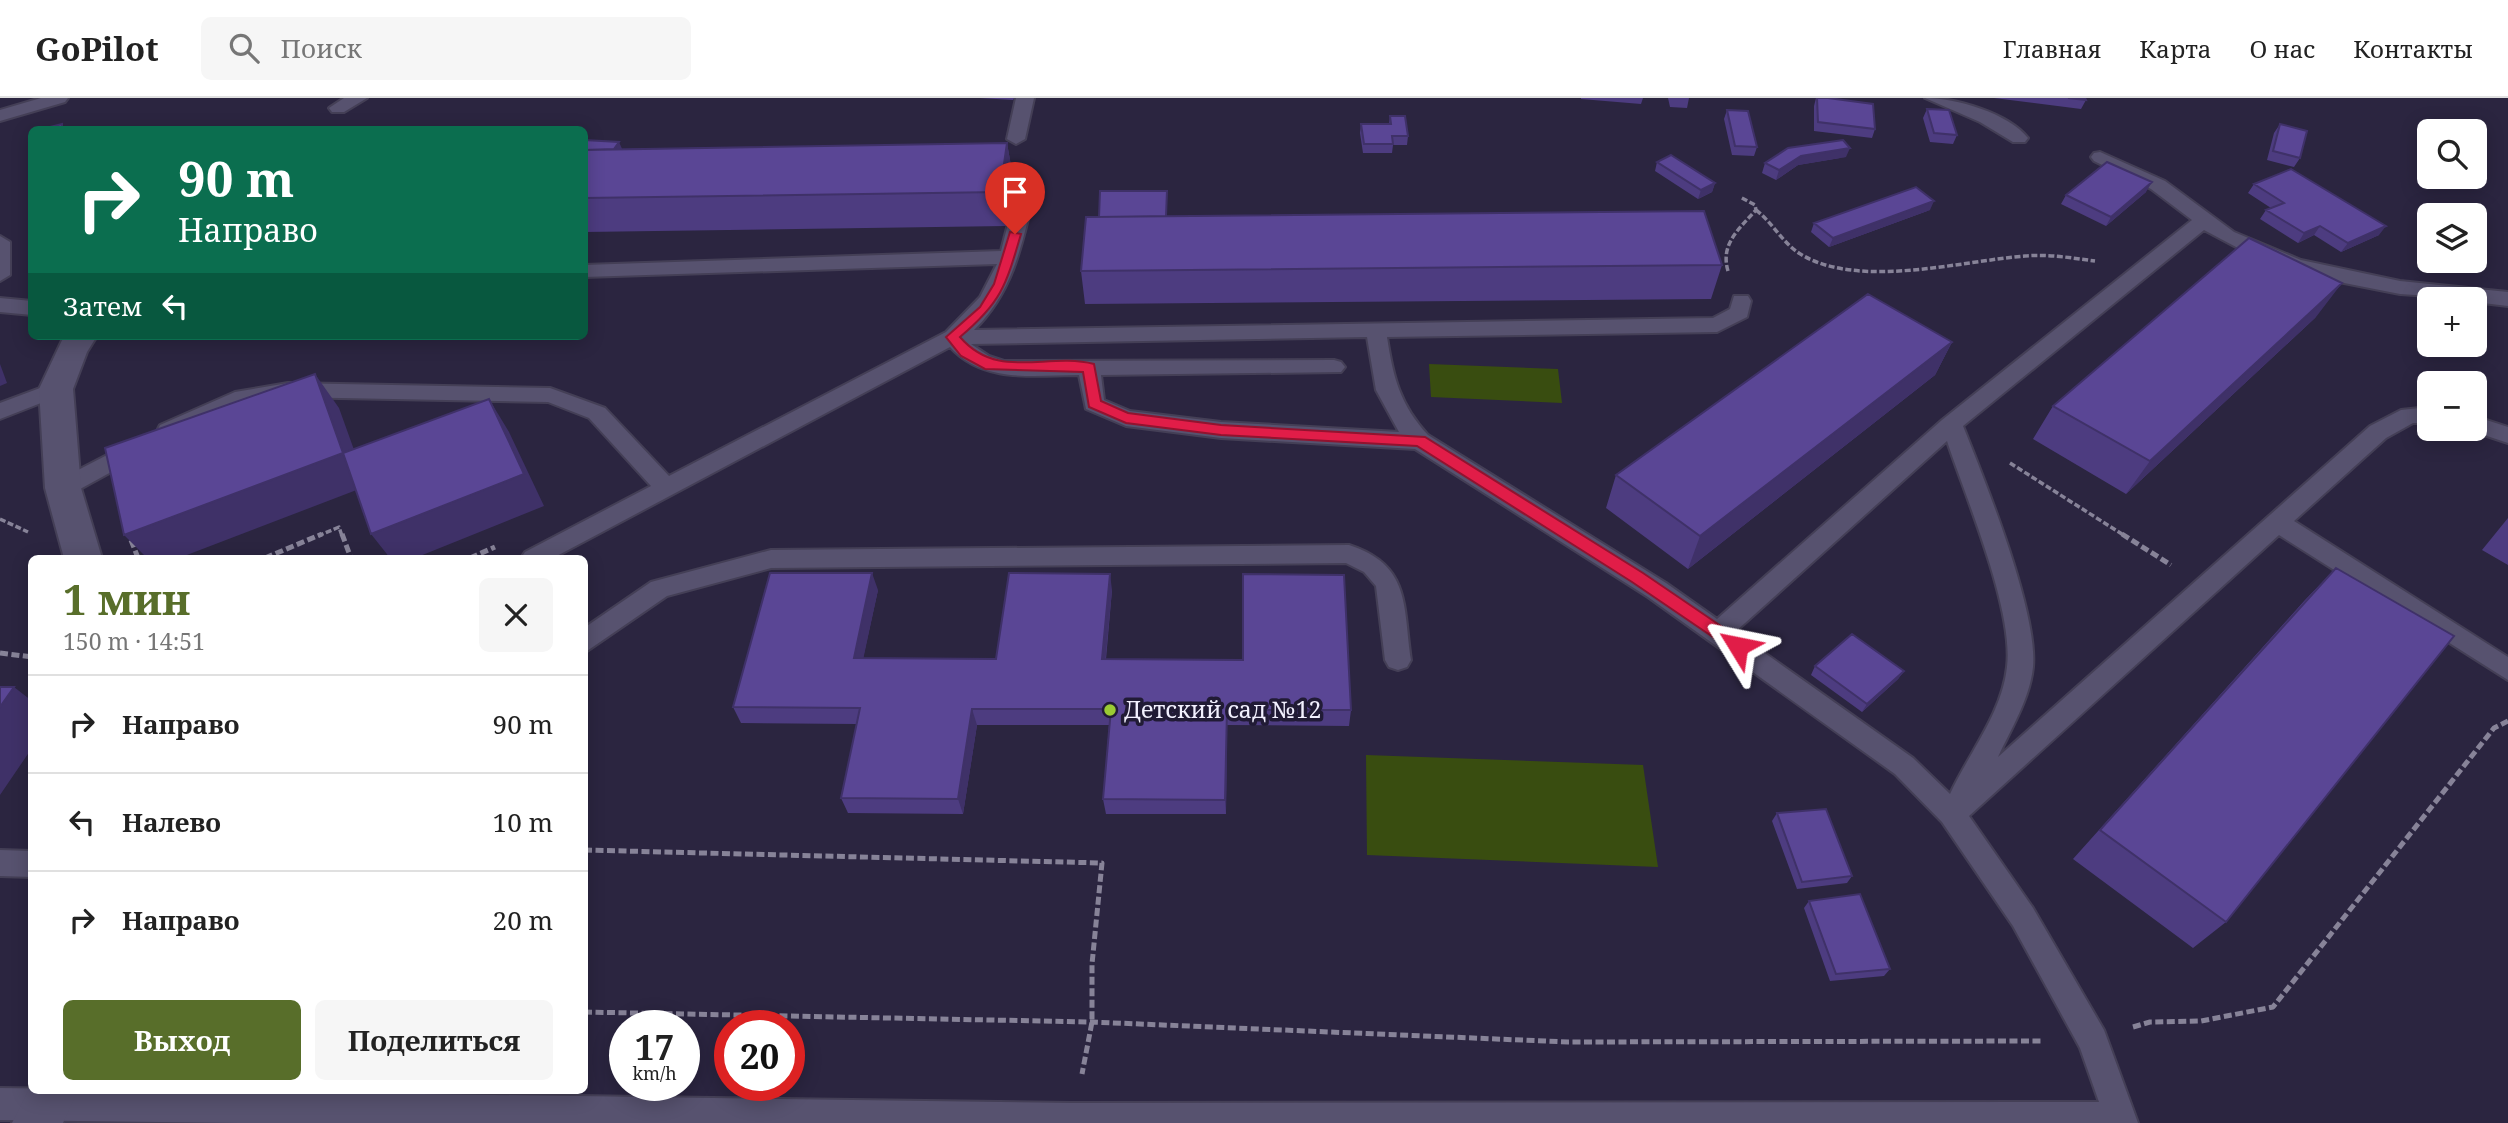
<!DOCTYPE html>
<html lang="ru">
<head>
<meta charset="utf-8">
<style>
	:root { --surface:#fff; --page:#f6f6f6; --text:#222; --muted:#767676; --line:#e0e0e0; --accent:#586e2a }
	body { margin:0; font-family:"Noto Serif",serif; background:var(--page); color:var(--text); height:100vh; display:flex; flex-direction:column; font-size:26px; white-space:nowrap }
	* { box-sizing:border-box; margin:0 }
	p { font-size:23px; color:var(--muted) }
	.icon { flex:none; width:38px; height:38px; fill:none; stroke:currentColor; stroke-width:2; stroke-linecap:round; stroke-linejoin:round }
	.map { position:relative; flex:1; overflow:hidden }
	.drawer { position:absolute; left:28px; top:457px; width:560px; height:539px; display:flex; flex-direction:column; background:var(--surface); border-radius:10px; box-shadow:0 4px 18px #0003 }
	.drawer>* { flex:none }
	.hud { position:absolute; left:28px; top:28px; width:560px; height:214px; border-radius:10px; box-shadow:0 4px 18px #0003; background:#0b6e4f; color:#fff; overflow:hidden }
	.buttons { position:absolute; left:2417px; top:21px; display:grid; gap:14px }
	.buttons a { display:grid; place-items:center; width:70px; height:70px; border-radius:10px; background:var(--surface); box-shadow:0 4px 18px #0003; font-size:35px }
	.speed { position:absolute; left:609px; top:912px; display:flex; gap:14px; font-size:35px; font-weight:700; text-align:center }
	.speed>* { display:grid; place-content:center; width:91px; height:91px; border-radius:50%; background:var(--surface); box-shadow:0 4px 18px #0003; line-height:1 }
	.speed small { font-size:18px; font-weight:400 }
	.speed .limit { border:10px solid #d22; background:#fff; color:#111 }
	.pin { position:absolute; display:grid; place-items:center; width:60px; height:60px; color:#fff; margin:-72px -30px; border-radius:50% 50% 50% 0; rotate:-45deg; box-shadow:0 0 7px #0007 }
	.pin .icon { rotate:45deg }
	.me { position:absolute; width:77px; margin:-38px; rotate:305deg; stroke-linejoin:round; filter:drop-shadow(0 0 5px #0008) }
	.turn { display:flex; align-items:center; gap:24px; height:147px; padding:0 35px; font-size:32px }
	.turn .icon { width:91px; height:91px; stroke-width:2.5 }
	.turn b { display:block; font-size:49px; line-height:60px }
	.then { display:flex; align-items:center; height:66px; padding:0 35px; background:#0003; gap:14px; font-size:26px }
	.round { display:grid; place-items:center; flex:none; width:74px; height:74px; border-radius:10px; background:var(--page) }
	.overview { display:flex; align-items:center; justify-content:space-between; height:119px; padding:0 35px }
	h1 { font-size:42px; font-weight:700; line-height:52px; color:var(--accent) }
	.cta { display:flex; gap:14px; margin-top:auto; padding:14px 35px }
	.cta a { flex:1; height:80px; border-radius:10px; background:var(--accent); color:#fff; font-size:28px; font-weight:700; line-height:80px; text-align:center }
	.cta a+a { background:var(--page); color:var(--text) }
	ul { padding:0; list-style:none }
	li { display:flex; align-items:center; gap:21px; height:98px; padding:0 35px; border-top:2px solid var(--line) }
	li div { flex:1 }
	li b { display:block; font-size:26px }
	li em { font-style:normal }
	header { display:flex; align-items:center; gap:42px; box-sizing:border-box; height:98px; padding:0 35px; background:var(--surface); border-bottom:2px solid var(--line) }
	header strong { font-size:33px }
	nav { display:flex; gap:38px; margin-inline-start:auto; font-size:24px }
	.search { width:490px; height:63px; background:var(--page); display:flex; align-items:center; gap:18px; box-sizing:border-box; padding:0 24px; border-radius:10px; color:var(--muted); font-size:26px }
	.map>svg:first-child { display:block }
	.green { fill:#394d10 }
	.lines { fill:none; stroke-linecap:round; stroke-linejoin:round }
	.service-casing { stroke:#443f56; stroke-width:4 }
	.minor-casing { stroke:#443f56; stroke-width:4 }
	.path-far1 { stroke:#878398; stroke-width:3.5; stroke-dasharray:6 2.5; stroke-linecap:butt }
	.path { stroke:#878398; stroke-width:5; stroke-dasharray:8 3.5; stroke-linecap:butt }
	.service { fill:#57526f; fill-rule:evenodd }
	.minor { fill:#57526f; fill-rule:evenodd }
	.wall { fill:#4d3c80 }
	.shaded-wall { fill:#3f3168 }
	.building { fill:#5a4695; stroke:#3f3168; stroke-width:2 }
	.route { fill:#e11d48; stroke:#92132f; stroke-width:2 }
	.poi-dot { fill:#9acb34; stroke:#211b35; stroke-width:2.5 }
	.labels { text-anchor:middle; stroke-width:7; stroke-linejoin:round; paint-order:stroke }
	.poi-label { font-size:23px; fill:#f2f0fe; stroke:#211b35; text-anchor:start }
</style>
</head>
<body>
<header>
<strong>GoPilot</strong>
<div class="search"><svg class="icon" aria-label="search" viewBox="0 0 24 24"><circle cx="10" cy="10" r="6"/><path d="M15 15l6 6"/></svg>Поиск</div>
<nav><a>Главная</a><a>Карта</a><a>О нас</a><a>Контакты</a></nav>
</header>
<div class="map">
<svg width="2508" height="1025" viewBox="0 0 2508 1025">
	<rect width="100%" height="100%" fill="#2b2540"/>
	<path class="green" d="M1429 266 1558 271 1562 305 1431 299Z
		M1366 657 1643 667 1658 769 1367 757Z"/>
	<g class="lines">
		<g class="service-casing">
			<path id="service" d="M41 0H68L65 4 0 23V12Z
				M344 0H367L344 14H332L329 10Z
				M1016 0H1034L1025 41 1016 46 1007 41Z
				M1925 0C1956 0 2008 15 2028 40L2025 44H2013L1980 24Z
				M2100 54 2165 83 2234 134 2301 162 2400 183 2508 194V208L2474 204V201L2400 196 2329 182 2253 158 2204 132 1963 328C1985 383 2038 514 2033 569 2030 600 2011 631 1998 659L2370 328 2401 312 2429 309V325H2413L2386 340 2294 423 2508 559V582L2279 437 1969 718 2033 810 2104 932 2138 1025H237L0 1022V990L1072 1005 2099 1004 2080 950 2013 828 1942 724 1895 676 1648 499 1415 351 1221 340 1126 328 1086 311 1079 277C1034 277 984 286 950 249L553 460H521L525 454 651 388 589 320 548 304 288 299 246 306 168 341 160 339 157 333 160 327 235 294 288 285 550 290 605 310 669 378 946 234 980 199 997 166 584 179V167L1001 153 1017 91 1026 85 1035 91C1023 143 1014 193 974 232L1713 220 1730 211 1734 198H1748L1751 203 1747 219 1717 234 1387 239C1393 279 1400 307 1428 337L1666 485 1717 521 1942 322 2192 122 2151 91 2094 63 2091 59 2094 55ZM1367 239 1376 292 1399 334 1221 324 1130 313 1104 302 1101 277 1341 274 1345 269 1341 264 1334 262 1004 263 989 258 971 246ZM1947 343C1966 400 2014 512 2007 569 2002 615 1969 655 1950 696L1913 660 1735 534Z
				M0 138 10 144V177L0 183Z
				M0 200 32 203V217L0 214Z
				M56 284 64 286 67 291 64 296 0 321V305Z
				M2474 318 2508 329V345L2466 331H2474Z
				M136 342 144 344 147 350 144 356 71 396 63 398 55 396 52 390 55 384Z
				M1349 447C1411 467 1403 508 1411 562L1407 569 1398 572 1389 569 1385 562 1376 488 1364 474 1346 465 771 470 667 498 584 555V530L651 484 771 452Z
				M0 752 32 753V779L0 778Z"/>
		</g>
		<g class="minor-casing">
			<path id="minor" d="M64 238H97L87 254 73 291 81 390 102 460H64L45 390 39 291Z
				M32 985V992H78L63 1025H12Z"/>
		</g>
		<path class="path-far1" d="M1756 112C1773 125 1783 146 1802 157 1860 191 1961 163 2025 158 2049 156 2072 160 2095 163
			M1728 173C1720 146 1739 131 1756 112L1755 107 1740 99
			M2010 365 2125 438
			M0 421 28 434
			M318 438 339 429 342 438"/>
		<path class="path" d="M342 436 351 460
			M2122 436 2171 467
			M131 442 138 460
			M265 460 322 436
			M470 460 495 449
			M0 555 32 559
			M584 752 1102 765 1092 866V924L1082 976
			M584 914 1092 924 1568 944 2043 943
			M2133 929 2150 924 2201 923 2273 909 2494 630 2508 623"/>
		<use href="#service" class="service"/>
		<use href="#minor" class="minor"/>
	</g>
	<path class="wall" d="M980 0H1014L1013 2Z
		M1581 0H1643L1641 6 1581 1Z
		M1668 0H1689L1687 10 1670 9Z
		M1816 0H1828L1875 31 1872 40 1814 33V8Z
		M1994 0H2085L2086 2 2081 11Z
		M1927 11 1957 37 1953 46 1930 44 1923 20Z
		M1727 12 1757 49 1754 58 1732 57 1724 21Z
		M1390 18 1408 38 1407 47H1393L1392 55H1363L1360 35 1361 26H1389Z
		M2280 26 2300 60 2294 69 2267 62 2274 35Z
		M584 42 622 51 1007 45 1013 79 1006 128 584 134Z
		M1846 59 1798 67 1776 82 1762 75 1765 65Z
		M1657 64 1715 85 1712 94 1698 101 1655 73Z
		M2254 86 2379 137 2341 154 2314 137 2298 145 2260 121 2266 112 2271 110 2248 95Z
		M1167 93V118L1722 167 1711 201 1085 206 1081 173Z
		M2146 94 2106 128 2061 106 2066 97Z
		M1930 112 1829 149 1811 134 1814 125Z
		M2316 219 2126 396 2033 341 2053 308Z
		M1952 244 1935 277 1688 471 1606 410 1616 377Z
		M2508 420V467L2482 452Z
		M2336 470 2226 824 2193 850 2073 761 2305 502Z
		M878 492 863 560 996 561 1112 492 1106 561 1351 612 1349 628 1227 627 1226 716H1106L1103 701 1109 627H977L963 716 848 715 841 700 857 626 741 625 733 609Z
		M1815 568 1904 573 1898 581 1862 614 1811 577Z
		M1777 715 1852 778 1847 785 1797 791 1772 723Z
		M1809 803 1890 871 1884 878 1830 883 1804 810Z"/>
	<path class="shaded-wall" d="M619 44 623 53 607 62Z
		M1007 45 1013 79 1006 128 1000 94Z
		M1850 50 1846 59 1798 67 1776 82 1779 72 1801 58Z
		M2152 84 2146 94 2106 128 2111 119Z
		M1715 85 1712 94 1698 101 1701 92Z
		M1934 103 1930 112 1829 149 1833 140Z
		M2320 128 2314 137 2298 145 2304 135Z
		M2386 128 2379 137 2341 154 2348 145Z
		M2342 185 2316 219 2126 396 2150 363Z
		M1952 244 1935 277 1688 471 1700 438Z
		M0 266 7 285 0 288Z
		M315 276 339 310 367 388 179 460H147L124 437Z
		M489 301 509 334 544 408 415 460H390L371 436Z
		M872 475 878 492 860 576 854 560Z
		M1110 476 1112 492 1104 577 1102 561Z
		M1904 573 1898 581 1862 614 1867 606Z
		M14 589 32 603V650L0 697V609Z
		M972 611 977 627 963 716 958 701Z
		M1227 612V627L1226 716 1225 702Z"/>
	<path class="building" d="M1817 0H1828L1873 6 1875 31 1818 24Z
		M2068 0H2085L2086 2Z
		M1927 11 1949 12 1957 37 1934 35Z
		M1727 12 1748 13 1757 49 1735 48Z
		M1390 18H1405L1408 38H1392L1393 46H1364L1361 26H1391Z
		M62 26V32H38Z
		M2280 26 2307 33 2300 60 2273 53Z
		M190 30 226 31 188 32Z
		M584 42 619 44 614 51 584 52Z
		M1843 42 1850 50 1801 58 1779 72 1765 65 1788 50Z
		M1007 45 1000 94 584 100V52Z
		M1671 57 1715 85 1701 92 1657 64Z
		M2107 64 2152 84 2111 119 2066 97Z
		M2291 71 2386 128 2348 145 2320 128 2304 135 2266 112 2284 105 2254 86Z
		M1916 89 1934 103 1833 140 1814 125Z
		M1100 93H1167L1166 118 1099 119Z
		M1704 113 1722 167 1081 173 1086 119Z
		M2249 140 2342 185 2150 363 2053 308Z
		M1868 196 1952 244 1700 438 1616 377Z
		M315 276 343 355 124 437 105 350Z
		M489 301 524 376 371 436 343 355Z
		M2336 470 2454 538 2226 824 2100 732Z
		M770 475H872L854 560 996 561 1009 475 1110 476 1102 561 1243 562V476L1344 477 1351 612H1227L1225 702 1103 701 1111 611H972L958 701 841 700 860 610 733 609Z
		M1852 536 1904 573 1867 606 1815 568Z
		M0 589H14L0 609Z
		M1826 711 1852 778 1802 784 1777 715Z
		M1860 796 1890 871 1836 876 1809 803Z"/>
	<path class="route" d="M1010 134 1021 136C1006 187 1002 204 960 239 998 283 1046 254 1094 266L1101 303 1128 315 1221 327 1425 339 1643 475 1743 543V552H1732L1632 484 1417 348 1221 337 1126 325 1089 309 1083 274 985 271 961 258 946 239 980 209 994 186Z"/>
	<circle class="poi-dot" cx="1110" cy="612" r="7"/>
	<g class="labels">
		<g class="poi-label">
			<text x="1124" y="620">Детский сад №12</text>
		</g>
	</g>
</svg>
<div class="buttons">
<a><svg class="icon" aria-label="search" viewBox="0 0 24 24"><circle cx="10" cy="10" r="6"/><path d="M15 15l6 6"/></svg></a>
<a><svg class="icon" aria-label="layers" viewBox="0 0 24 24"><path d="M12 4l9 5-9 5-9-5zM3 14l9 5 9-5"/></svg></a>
<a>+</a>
<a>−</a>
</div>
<div class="speed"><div>17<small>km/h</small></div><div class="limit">20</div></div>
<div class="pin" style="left:1015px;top:136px;background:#d93025"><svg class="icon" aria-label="arrive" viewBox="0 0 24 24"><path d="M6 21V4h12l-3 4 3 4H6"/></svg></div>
<svg class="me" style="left:1738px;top:548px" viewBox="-20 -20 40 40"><path d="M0-17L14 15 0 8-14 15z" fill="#e11d48" stroke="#fff" stroke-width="4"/></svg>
<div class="hud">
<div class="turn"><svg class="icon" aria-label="right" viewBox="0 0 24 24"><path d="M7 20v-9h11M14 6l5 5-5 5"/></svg><div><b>90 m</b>Направо</div></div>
<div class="then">Затем<svg class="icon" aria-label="left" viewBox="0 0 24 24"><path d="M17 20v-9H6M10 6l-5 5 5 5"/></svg></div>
</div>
<section class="drawer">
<div class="overview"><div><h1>1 мин</h1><p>150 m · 14:51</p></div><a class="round"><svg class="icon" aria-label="close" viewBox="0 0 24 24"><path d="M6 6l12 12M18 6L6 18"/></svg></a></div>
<ul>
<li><svg class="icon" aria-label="right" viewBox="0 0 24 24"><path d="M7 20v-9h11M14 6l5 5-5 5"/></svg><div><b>Направо</b></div><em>90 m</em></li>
<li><svg class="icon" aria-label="left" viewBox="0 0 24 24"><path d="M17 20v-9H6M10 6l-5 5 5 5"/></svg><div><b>Налево</b></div><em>10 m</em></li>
<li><svg class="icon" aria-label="right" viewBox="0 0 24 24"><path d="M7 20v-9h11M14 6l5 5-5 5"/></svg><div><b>Направо</b></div><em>20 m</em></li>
</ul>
<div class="cta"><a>Выход</a><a>Поделиться</a></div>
</section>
</div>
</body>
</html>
